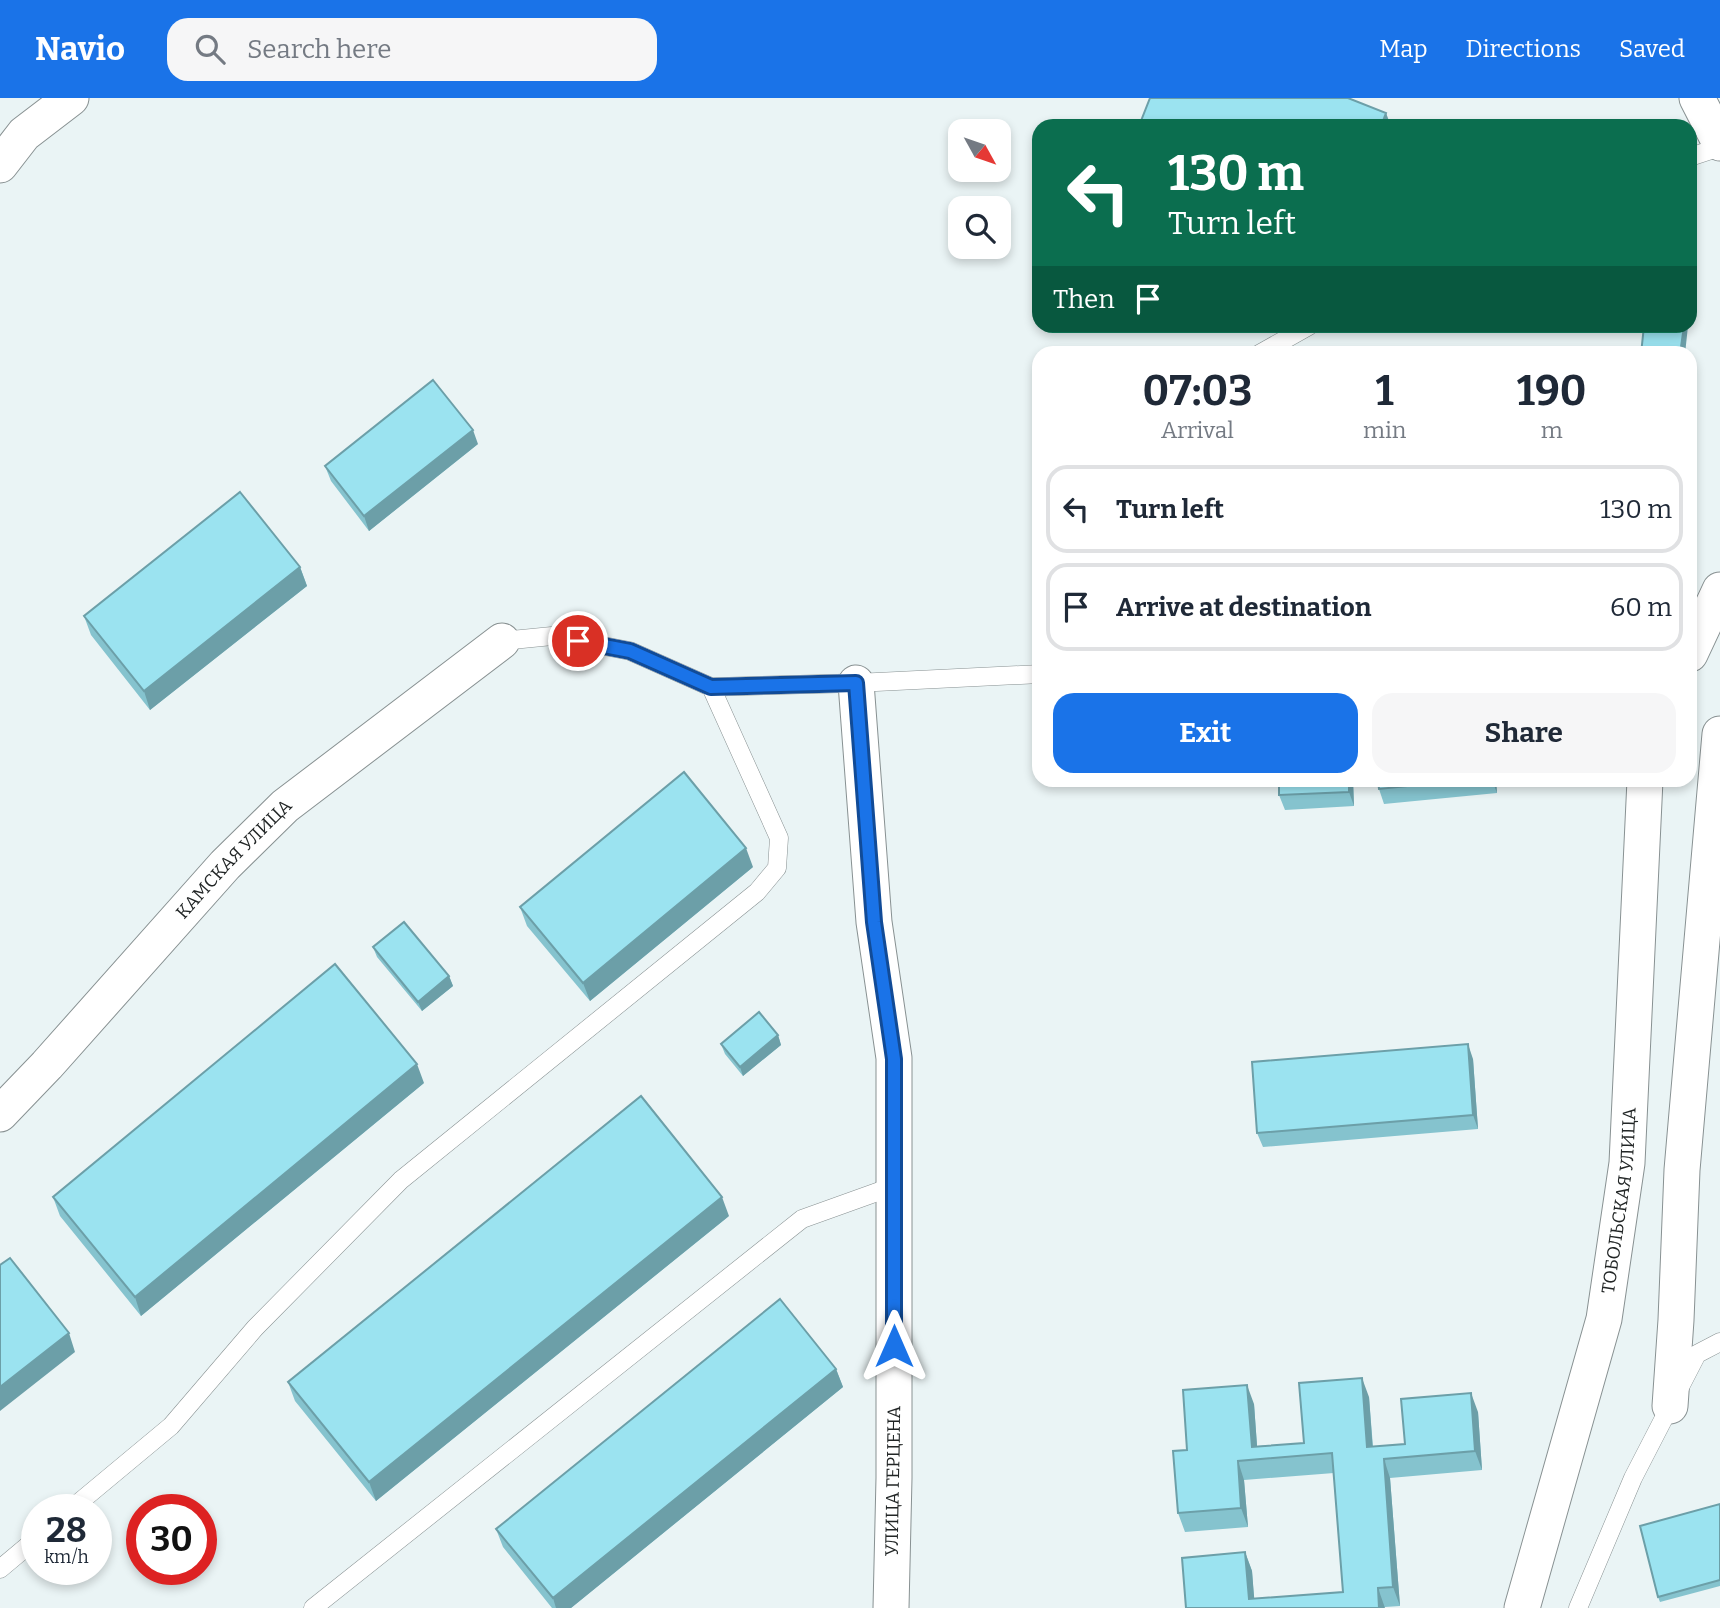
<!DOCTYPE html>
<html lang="en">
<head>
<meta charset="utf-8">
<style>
	:root { --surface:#fff; --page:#f6f6f7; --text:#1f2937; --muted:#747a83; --line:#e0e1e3; --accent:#1a73e8 }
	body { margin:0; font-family:Bitter,serif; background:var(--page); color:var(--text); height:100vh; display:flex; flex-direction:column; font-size:26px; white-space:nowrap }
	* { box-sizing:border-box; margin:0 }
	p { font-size:23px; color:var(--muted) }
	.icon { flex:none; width:38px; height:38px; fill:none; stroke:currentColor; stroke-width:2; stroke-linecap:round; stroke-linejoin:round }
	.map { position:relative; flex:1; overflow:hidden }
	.side { position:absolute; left:1032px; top:248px; width:665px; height:441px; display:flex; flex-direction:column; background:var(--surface); border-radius:21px; box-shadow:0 4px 10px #0003 }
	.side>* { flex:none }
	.banner { position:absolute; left:1032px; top:21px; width:665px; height:214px; border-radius:21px; box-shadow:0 4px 10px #0003; background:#0b6e4f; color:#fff; overflow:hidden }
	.needle { width:46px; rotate:130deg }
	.buttons { position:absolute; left:948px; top:21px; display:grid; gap:14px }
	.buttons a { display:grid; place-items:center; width:63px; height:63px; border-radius:14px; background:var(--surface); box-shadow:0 4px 10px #0003; font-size:35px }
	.speed { position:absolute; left:21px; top:1396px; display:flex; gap:14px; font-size:35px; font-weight:700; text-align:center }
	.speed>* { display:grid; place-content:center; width:91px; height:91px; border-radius:50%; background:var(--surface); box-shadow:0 4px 10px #0003; line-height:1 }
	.speed small { font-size:18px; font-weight:400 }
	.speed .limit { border:10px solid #d22; background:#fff; color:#111 }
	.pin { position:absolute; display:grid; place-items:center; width:60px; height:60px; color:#fff; margin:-30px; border:4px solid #fff; border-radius:50%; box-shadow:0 2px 7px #0007 }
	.me { position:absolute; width:77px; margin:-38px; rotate:0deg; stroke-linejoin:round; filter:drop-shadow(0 0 5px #0008) }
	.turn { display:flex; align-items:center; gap:24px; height:147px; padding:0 21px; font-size:32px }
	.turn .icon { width:91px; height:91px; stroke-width:2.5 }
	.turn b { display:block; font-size:49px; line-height:60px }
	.then { display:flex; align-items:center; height:66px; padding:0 21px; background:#0003; gap:14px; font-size:26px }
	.eta { display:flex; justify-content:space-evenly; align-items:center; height:119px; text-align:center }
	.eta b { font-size:42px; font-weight:700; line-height:49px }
	.cta { display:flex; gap:14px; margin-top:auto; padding:14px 21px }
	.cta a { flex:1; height:80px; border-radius:21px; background:var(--accent); color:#fff; font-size:28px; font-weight:700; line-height:80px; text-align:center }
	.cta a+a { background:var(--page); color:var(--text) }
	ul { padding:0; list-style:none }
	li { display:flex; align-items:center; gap:21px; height:88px; margin:0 14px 10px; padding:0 7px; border:4px solid var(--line); border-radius:21px }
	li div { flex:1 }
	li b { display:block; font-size:26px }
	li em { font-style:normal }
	header { display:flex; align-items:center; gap:42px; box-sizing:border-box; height:98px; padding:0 35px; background:var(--accent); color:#fff }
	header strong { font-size:33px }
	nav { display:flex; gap:38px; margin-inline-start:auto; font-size:24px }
	.search { width:490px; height:63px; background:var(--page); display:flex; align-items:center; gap:18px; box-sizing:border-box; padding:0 24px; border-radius:21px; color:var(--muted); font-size:26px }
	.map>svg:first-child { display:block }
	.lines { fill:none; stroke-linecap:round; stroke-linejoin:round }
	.lane-casing { stroke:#889192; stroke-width:19 }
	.street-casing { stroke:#889192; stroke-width:37 }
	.lane { stroke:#fff; stroke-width:18 }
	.street { stroke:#fff; stroke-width:35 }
	.wall { fill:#85c3ce }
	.shaded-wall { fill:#6c9fa8 }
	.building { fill:#9be3f0; stroke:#6c9fa8; stroke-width:2 }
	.route-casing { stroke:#114b97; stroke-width:18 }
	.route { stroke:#1a73e8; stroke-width:12 }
	.labels { text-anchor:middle; stroke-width:5; stroke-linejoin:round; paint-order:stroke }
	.street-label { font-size:18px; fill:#222626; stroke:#fff }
</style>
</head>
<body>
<header>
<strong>Navio</strong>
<div class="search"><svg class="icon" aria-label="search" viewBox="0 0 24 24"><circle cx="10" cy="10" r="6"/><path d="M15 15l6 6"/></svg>Search here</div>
<nav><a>Map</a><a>Directions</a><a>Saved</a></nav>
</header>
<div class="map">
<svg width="1720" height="1510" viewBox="0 0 1720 1510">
	<rect width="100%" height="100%" fill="#eaf4f5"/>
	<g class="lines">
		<g class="lane-casing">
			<path id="lane" d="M1690 59 1720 49
				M1259 256 1309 228
				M711 589 856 585 1040 576
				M70 1412 171 1328 255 1230 401 1082 757 794 777 770 779 740 711 589 630 553 552 538 502 543
				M0 1471 37 1440
				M313 1510 802 1121 894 1088
				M1578 1510 1633 1380 1697 1256 1720 1244"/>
		</g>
		<g class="street-casing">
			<g id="street">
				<path d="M1697 0 1720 45"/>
				<path d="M0 67 24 36 71 0"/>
				<path d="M1690 556 1720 492"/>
				<path d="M856 585 874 824 894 960V1380L891 1510"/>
				<path id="s1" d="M0 1016 47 967 225 767 285 708 502 543"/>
				<path d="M1670 1308 1676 1222 1682 1072 1720 636"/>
				<path id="s2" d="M1522 1510 1604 1221 1627 1065 1645 682"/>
			</g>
		</g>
		<use href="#lane" class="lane"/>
		<use href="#street" class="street"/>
	</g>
	<path class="wall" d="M478 346 369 433 331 383 325 368Z
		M300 469 307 488 150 612 91 537 84 518Z
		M1279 682H1353L1354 708 1285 712 1279 697Z
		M1378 682H1496L1497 695 1384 706 1379 691Z
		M753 769 590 903 527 828 520 809Z
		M373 849 449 878 453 888 422 913 377 859Z
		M778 937 781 947 743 978 725 956 721 946Z
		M1473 961 1478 1031 1263 1049 1257 1035Z
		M424 985 141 1218 60 1118 53 1099Z
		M729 1118 376 1403 295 1303 288 1284Z
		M836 1271 843 1289 571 1510H552L503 1449 496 1431Z
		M1369 1299 1373 1349 1405 1346 1478 1314 1482 1372 1390 1380 1400 1508 1385 1509 1186 1510 1245 1454 1252 1473 1254 1501 1343 1494 1334 1375 1244 1382 1248 1429 1185 1434 1178 1415 1187 1352 1254 1306 1257 1348 1304 1345Z
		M1720 1406V1488L1660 1504 1658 1499Z"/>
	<path class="shaded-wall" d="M1386 15 1391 28H1381Z
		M1684 228H1688L1685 256H1680Z
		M473 332 478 346 369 433 364 418Z
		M300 469 307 488 150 612 144 593Z
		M1349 682H1353L1354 708 1349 694Z
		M1492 682H1496L1497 695Z
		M746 750 753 769 590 903 583 885Z
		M449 878 453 888 422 913 418 904Z
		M778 937 781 947 743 978 740 969Z
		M1468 946 1473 961 1478 1031 1473 1017Z
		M417 966 424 985 141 1218 135 1199Z
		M722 1099 729 1118 376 1403 369 1384Z
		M69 1235 75 1254 0 1313V1289Z
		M836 1271 843 1289 571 1510H556L553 1500Z
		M1362 1280 1369 1299 1374 1368 1367 1349Z
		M1247 1287 1254 1306 1258 1361 1252 1349Z
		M1471 1295 1478 1314 1482 1372 1475 1353Z
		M1384 1361 1390 1380 1400 1508 1393 1489Z
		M1238 1363 1244 1382 1248 1429 1241 1410Z
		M1245 1454 1252 1473 1255 1510 1249 1501Z
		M1378 1490 1385 1510H1379Z"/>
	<path class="building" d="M1150 0H1348L1386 15 1381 28H1139Z
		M1644 228H1684L1680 256H1641Z
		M433 282 473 332 364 418 325 368Z
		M240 394 300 469 144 593 84 518Z
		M684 674 746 750 583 885 520 809Z
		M1279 682H1349V694L1279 697Z
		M1378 682H1467L1379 691Z
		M404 824 449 878 418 904 373 849Z
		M335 866 417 966 135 1199 53 1099Z
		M759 914 778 937 740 969 721 946Z
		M1468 946 1473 1017 1257 1035 1252 964Z
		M641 998 722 1099 369 1384 288 1284Z
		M10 1160 69 1235 0 1289V1167Z
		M780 1201 836 1271 553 1500 496 1431Z
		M1362 1280 1367 1349 1405 1346 1401 1301 1471 1295 1475 1353 1384 1361 1393 1489 1378 1490 1379 1510H1186L1182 1460 1245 1454 1249 1501 1343 1494 1332 1355 1238 1363 1241 1410 1178 1415 1173 1353 1187 1352 1183 1292 1247 1287 1252 1349 1304 1345 1299 1285Z
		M1720 1406V1482L1658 1499 1640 1428Z"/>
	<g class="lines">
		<g class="route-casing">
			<path id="route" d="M578 543 630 553 711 589 856 585 874 824 894 961V1248"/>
		</g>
		<use href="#route" class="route"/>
	</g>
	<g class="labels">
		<g class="street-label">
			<text dy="6" stroke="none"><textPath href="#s1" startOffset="346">КАМСКАЯ УЛИЦА</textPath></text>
			<text dy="6" stroke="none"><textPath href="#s2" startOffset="420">ТОБОЛЬСКАЯ УЛИЦА</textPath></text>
			<text transform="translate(893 1383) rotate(-89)" y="6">УЛИЦА ГЕРЦЕНА</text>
		</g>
	</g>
</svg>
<div class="buttons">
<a><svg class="needle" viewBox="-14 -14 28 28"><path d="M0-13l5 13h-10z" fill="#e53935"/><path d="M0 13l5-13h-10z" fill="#747a83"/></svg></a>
<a><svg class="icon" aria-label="search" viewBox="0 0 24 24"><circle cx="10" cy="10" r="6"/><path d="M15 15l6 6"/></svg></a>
</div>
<div class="speed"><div>28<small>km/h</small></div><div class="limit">30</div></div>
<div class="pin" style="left:578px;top:543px;background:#d93025"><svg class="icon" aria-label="arrive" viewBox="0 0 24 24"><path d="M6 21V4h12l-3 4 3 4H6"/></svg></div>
<svg class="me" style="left:894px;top:1248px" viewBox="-20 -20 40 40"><path d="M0-17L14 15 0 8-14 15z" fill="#1a73e8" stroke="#fff" stroke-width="4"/></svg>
<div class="banner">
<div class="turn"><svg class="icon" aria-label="left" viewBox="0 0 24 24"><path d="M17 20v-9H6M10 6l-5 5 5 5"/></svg><div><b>130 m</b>Turn left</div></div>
<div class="then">Then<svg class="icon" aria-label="arrive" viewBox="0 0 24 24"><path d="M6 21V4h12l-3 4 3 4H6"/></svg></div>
</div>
<section class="side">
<div class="eta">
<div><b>07:03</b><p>Arrival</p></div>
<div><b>1</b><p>min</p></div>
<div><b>190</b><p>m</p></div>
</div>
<ul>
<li><svg class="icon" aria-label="left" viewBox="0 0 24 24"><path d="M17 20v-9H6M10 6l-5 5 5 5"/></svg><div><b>Turn left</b></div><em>130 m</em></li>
<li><svg class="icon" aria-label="arrive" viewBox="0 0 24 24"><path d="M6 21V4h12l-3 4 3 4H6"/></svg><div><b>Arrive at destination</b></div><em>60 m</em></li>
</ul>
<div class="cta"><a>Exit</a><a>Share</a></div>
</section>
</div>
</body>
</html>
